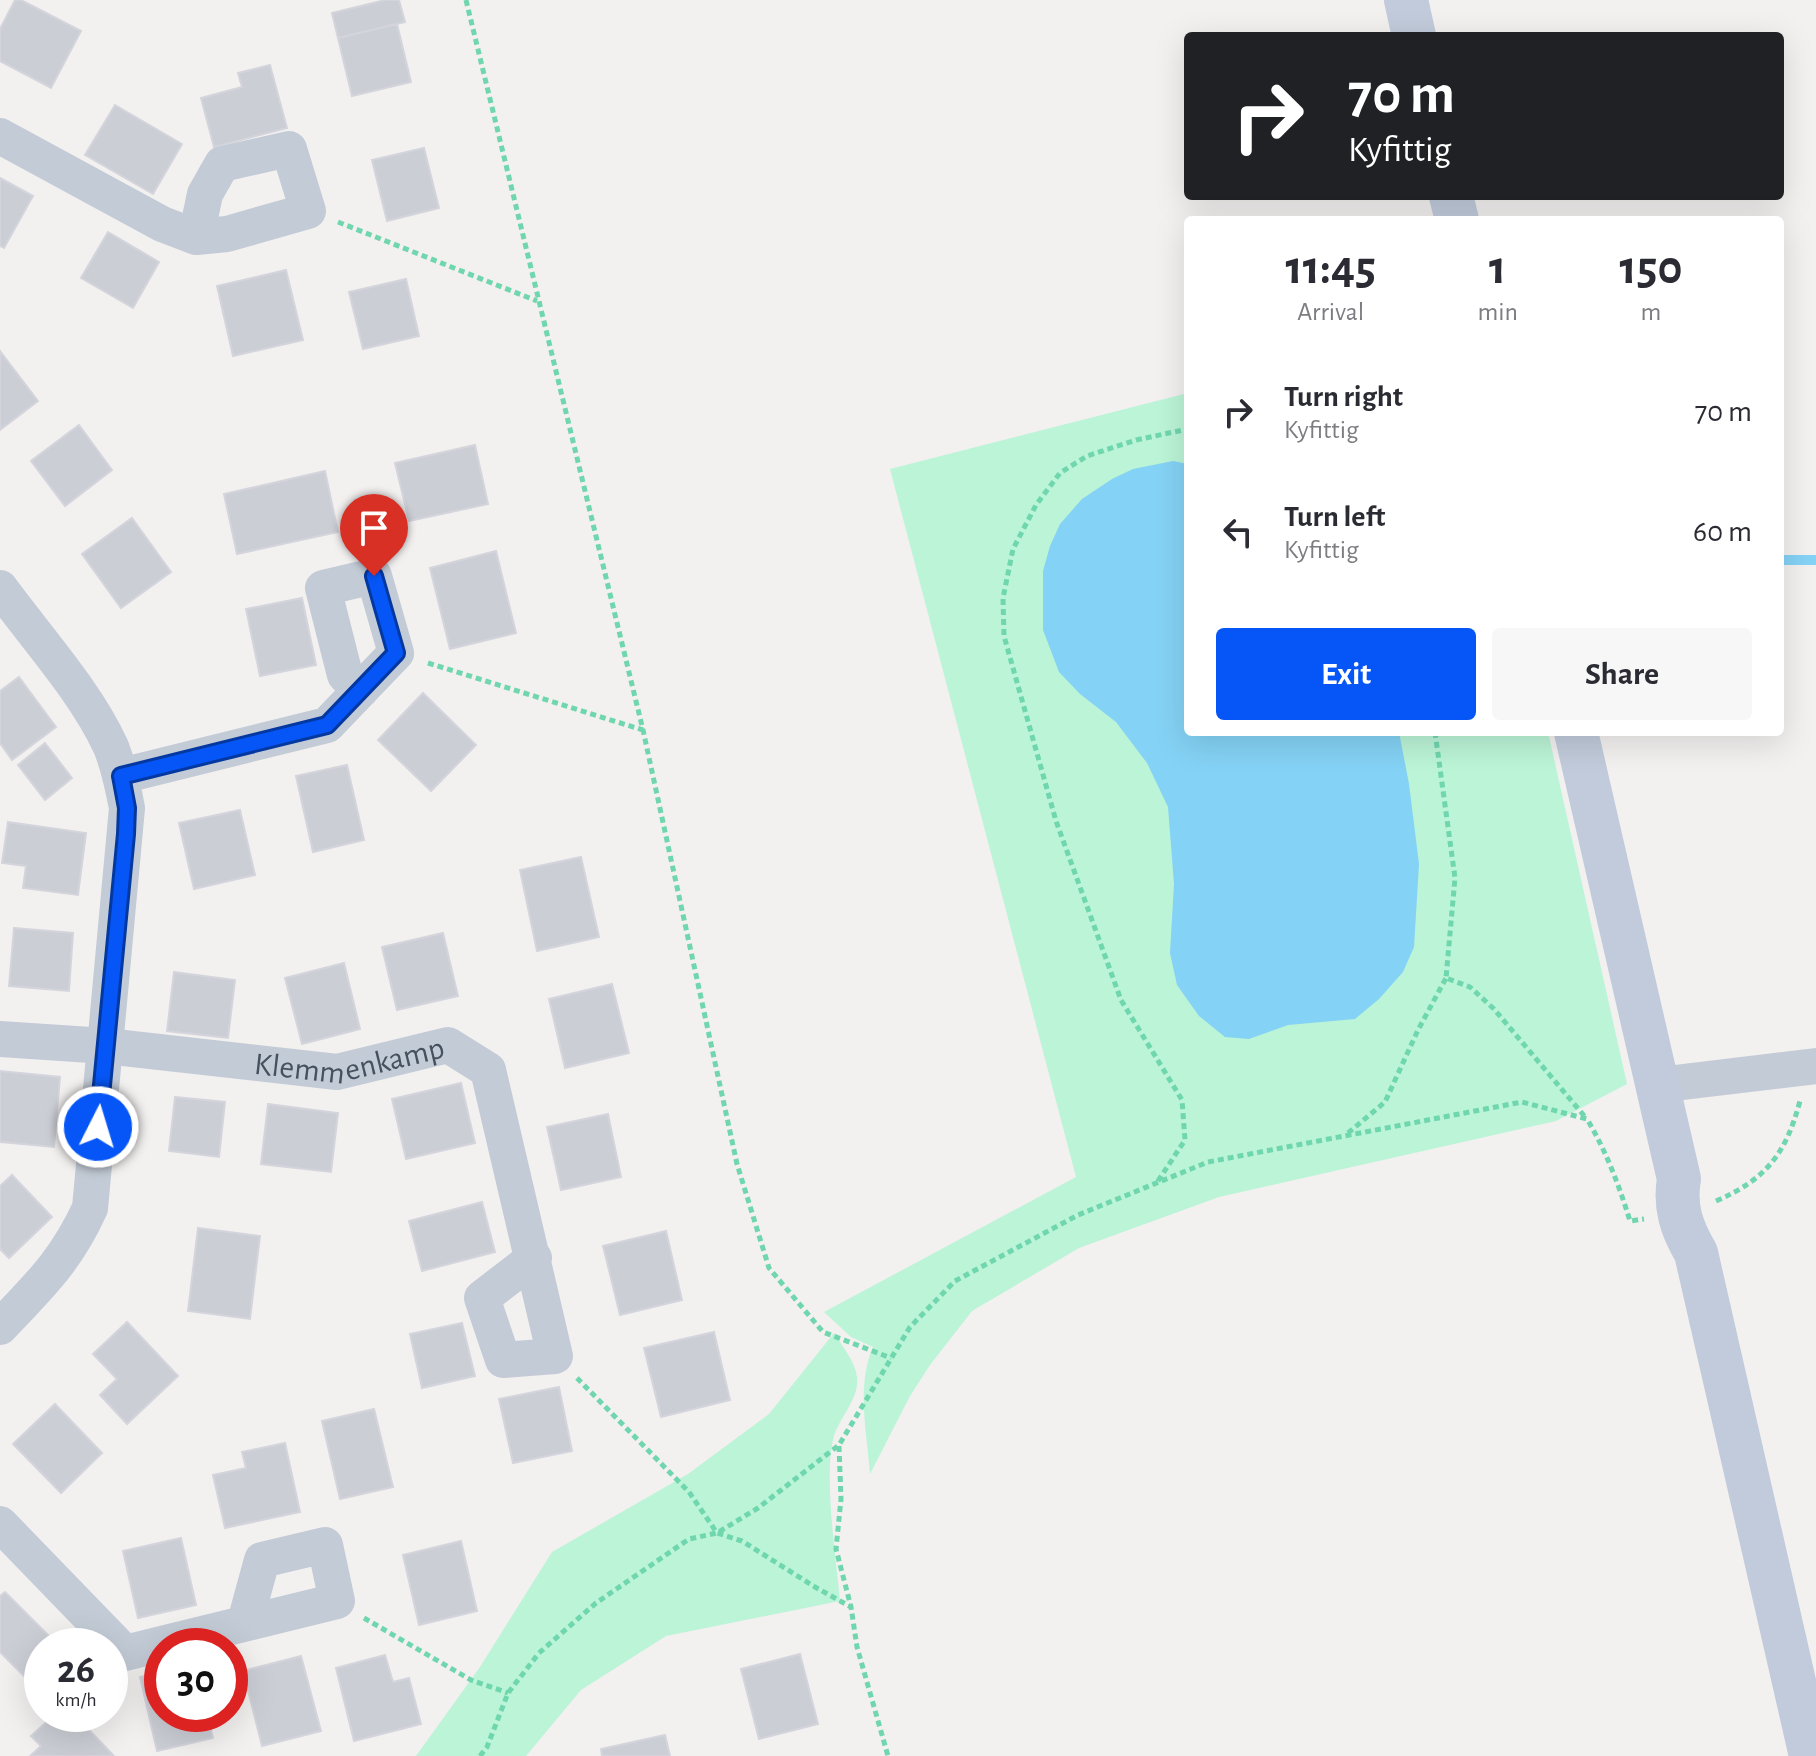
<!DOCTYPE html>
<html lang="en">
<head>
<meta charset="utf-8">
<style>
	:root { --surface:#fff; --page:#f7f7f7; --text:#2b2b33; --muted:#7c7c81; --accent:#0656f7 }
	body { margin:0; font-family:"Alegreya Sans",sans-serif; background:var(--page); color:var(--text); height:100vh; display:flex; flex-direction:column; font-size:30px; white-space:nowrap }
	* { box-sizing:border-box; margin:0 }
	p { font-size:26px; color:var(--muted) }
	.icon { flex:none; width:44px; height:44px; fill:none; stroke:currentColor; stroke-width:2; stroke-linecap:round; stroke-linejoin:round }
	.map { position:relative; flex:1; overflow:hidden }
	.drawer { position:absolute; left:1184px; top:216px; width:600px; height:520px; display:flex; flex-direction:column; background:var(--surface); border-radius:8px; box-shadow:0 8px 32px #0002 }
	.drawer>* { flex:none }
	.hud { position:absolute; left:1184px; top:32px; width:600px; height:168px; border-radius:8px; box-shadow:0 8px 32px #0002; background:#202124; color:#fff; overflow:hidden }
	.speed { position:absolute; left:24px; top:1628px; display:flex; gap:16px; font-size:40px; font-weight:700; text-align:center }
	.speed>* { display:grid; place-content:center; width:104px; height:104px; border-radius:50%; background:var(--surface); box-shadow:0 8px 32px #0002; line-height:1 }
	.speed small { font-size:20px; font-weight:400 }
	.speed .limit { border:12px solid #d22; background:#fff; color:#111 }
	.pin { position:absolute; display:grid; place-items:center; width:68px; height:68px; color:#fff; margin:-82px -34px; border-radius:50% 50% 50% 0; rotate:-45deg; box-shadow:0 0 8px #0007 }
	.pin .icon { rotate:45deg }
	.me { position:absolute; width:88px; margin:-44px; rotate:5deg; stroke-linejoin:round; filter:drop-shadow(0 0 6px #0008) }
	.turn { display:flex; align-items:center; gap:28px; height:168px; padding:0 32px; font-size:36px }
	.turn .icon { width:104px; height:104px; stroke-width:2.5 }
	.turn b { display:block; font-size:56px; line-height:68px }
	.eta { display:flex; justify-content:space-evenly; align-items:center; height:136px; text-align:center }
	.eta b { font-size:48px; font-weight:600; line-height:56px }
	.action { display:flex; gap:16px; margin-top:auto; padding:16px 32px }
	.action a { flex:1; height:92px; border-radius:8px; background:var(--accent); color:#fff; font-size:32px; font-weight:600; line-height:92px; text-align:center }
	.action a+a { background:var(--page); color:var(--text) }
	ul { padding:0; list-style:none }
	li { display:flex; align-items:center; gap:24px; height:120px; padding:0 32px }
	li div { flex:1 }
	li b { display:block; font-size:30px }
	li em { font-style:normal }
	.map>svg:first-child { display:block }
	.green { fill:#bbf4d7 }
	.water { fill:#84d2f5 }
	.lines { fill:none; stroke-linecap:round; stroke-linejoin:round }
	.stream { stroke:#84d2f5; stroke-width:10 }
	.building { fill:#ccced6; stroke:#d4d5dc; stroke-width:2 }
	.path { stroke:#6fd6ae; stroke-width:5; stroke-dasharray:6 4; stroke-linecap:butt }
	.street { stroke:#c3cbd6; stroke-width:36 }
	.secondary { stroke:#c1cbdb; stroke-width:44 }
	.route-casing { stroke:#0438a1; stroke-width:20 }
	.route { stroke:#0656f7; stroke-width:14 }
	.labels { text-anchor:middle; stroke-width:8; stroke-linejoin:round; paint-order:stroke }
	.street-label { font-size:32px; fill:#465160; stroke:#fff }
</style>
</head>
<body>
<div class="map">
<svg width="1816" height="1756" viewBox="0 0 1816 1756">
	<rect width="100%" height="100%" fill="#f3f0f0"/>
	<path class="green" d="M1188 393V732H1548L1627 1084 1556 1121 1219 1197 1079 1248 972 1311 930 1365 910 1396 870 1474C867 1433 856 1386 873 1347L851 1337 824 1312 1076 1177 890 469Z
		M834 1333C842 1346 855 1361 857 1377 860 1399 837 1420 833 1440 824 1481 836 1557 840 1601L666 1636 581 1690 526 1756H416L480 1667 552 1552 688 1474 769 1414Z"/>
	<path class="water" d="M1173 461 1188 464V732H1399L1409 784 1419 864 1414 947 1403 972 1379 999 1355 1019 1288 1025 1249 1039 1225 1037 1199 1016 1177 985 1170 953 1174 884 1168 807 1147 763 1116 722 1080 694 1059 672 1043 630V571L1050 546 1060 524 1082 499 1112 479 1133 469Z"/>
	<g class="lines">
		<path class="stream" d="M1780 560H1816"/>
	</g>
	<path class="building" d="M15 0H21L81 31 51 88 0 61V29Z
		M385 0H399L405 22 338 38 332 13Z
		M397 24 411 82 352 96 338 38Z
		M270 65 287 128 214 147 201 98 242 87 238 73Z
		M115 105 182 144 153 194 85 155Z
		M424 148 439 208 387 221 372 160Z
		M0 178 33 196 4 248 0 246Z
		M108 232 159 262 133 308 81 278Z
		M286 270 303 340 233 356 217 286Z
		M406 279 419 336 363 349 349 292Z
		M0 351 38 401 0 430Z
		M79 425 112 470 65 506 31 461Z
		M475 445 488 504 409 521 395 463Z
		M325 471 338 532 237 554 224 494Z
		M132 518 171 572 121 608 82 554Z
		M496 551 516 633 450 649 430 568Z
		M302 598 316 665 260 676 246 609Z
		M19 677 56 727 12 760 0 743V691Z
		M423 693 476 745 431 791 378 740Z
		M45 743 72 778 45 800 18 765Z
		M347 765 364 840 313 852 296 776Z
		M240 810 255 875 194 889 179 823Z
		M8 822 86 833 78 895 23 888 26 866 2 863Z
		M581 857 599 937 537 951 520 870Z
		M14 928 73 933 69 991 9 986Z
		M443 933 458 996 397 1010 382 947Z
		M344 963 360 1029 302 1044 285 978Z
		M174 972 235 980 228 1038 167 1031Z
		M612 984 629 1053 565 1068 549 999Z
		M0 1071 60 1077 54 1147 0 1142Z
		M461 1083 475 1143 406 1159 392 1099Z
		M175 1097 225 1102 219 1157 169 1151Z
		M268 1104 338 1113 331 1172 261 1164Z
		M608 1114 621 1177 561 1190 547 1127Z
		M12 1175 52 1217 9 1258 0 1249V1186Z
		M482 1202 495 1252 422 1271 409 1221Z
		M198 1228 260 1236 250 1319 188 1311Z
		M666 1231 682 1300 620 1315 603 1246Z
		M127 1322 178 1376 127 1424 100 1395 117 1379 93 1354Z
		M462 1323 475 1376 422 1388 410 1334Z
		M714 1332 730 1400 661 1417 644 1348Z
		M559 1387 572 1451 513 1463 499 1399Z
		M55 1404 102 1453 61 1493 13 1444Z
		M374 1409 393 1487 340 1499 322 1421Z
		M285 1443 300 1512 225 1528 213 1475 246 1468 242 1452Z
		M181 1538 196 1605 138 1618 123 1551Z
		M461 1541 477 1611 419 1625 403 1555Z
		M5 1592 59 1646H42V1676L33 1685 0 1652V1596Z
		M800 1654 818 1724 759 1739 741 1669Z
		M385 1655 393 1682 409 1678 421 1724 354 1741 336 1668Z
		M301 1656 321 1731 262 1746 243 1671Z
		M162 1672V1714H207L213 1738 157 1751 140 1677Z
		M55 1714H74L114 1756H30L41 1746 31 1736Z
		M665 1735 670 1756H602L601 1749Z"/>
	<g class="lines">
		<path class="path" d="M466 0 643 730 737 1164 769 1268 823 1332 891 1358
			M338 222 537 301
			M428 663 643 730
			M1435 732 1455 878 1446 978 1470 987 1494 1009 1586 1118
			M1348 1133 1385 1102 1418 1030 1446 978
			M1158 1181 1185 1140 1182 1100 1121 1000 1056 821 1004 636 1003 598 1013 549 1036 505 1060 473 1087 456 1136 440 1188 429
			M1716 1201C1767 1179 1786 1153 1800 1101
			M577 1378 689 1492 717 1533 742 1541 815 1587 851 1607
			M839 1446 841 1499 836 1549 851 1607 857 1647 888 1756
			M364 1618 471 1680 508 1693
			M480 1756 487 1747 508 1693 539 1653 596 1603 689 1539 717 1533 758 1508 839 1445 910 1327 955 1281 1078 1215 1208 1162 1522 1102 1587 1119C1606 1151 1619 1185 1630 1221L1644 1219"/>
		<g class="street">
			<path d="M0 136 162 224 196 237 227 234 308 211 289 149 222 164 205 194 196 237"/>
			<path d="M0 588C36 637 86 692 111 747 119 767 123 787 127 808L90 1208C66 1261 39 1286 0 1327"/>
			<path d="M121 776 327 725 396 653 374 576 323 588 345 675 361 690"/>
			<path id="s1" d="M0 1039 106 1046 337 1072 448 1045 488 1070 555 1356 503 1360 482 1298 534 1258"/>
			<path d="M1658 1085 1816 1066"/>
			<path d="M0 1524 125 1653 337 1601 325 1545 262 1560 245 1622"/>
		</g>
		<path class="secondary" d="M1406 0 1414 36
			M1451 196 1457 220
			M1576 732 1679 1179C1674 1207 1682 1229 1696 1253L1811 1756"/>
	</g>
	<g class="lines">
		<g class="route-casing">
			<path id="route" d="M98 1127 126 834 127 808 121 776 327 725 396 653 374 576"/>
		</g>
		<use href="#route" class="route"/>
	</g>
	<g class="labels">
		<g class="street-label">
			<text dy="11" stroke="none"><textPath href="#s1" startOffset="352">Klemmenkamp</textPath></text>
		</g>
	</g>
</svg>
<div class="speed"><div>26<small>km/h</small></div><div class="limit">30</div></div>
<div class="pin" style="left:374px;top:576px;background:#d93025"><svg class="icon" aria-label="arrive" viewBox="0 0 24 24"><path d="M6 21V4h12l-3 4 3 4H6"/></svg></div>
<svg class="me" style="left:98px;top:1127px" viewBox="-20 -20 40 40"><circle r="17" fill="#0656f7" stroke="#fff" stroke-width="3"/><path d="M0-11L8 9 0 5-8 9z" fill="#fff"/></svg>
<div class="hud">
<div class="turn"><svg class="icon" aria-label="right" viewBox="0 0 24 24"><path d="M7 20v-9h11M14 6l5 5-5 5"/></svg><div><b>70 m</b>Kyfittig</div></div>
</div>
<section class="drawer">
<div class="eta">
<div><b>11:45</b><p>Arrival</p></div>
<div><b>1</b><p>min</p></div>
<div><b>150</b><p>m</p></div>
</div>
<ul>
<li><svg class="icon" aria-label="right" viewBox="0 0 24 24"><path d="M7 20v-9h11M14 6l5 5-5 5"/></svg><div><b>Turn right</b><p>Kyfittig</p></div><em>70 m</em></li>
<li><svg class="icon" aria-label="left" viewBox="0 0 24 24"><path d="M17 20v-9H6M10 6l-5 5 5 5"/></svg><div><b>Turn left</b><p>Kyfittig</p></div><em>60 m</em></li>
</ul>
<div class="action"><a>Exit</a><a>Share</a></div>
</section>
</div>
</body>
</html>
